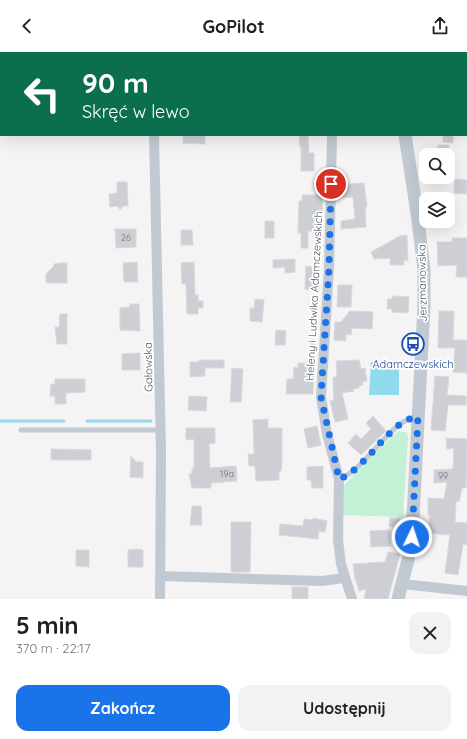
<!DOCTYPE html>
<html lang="pl">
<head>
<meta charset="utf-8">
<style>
	:root { --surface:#fff; --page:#f2f2f2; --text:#222; --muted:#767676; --accent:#1a73e8 }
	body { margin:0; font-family:Quicksand,sans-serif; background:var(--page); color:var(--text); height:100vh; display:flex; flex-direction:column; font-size:15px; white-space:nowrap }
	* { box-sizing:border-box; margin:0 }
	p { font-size:13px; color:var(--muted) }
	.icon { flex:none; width:22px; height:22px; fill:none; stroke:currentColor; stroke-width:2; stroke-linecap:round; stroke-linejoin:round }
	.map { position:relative; height:547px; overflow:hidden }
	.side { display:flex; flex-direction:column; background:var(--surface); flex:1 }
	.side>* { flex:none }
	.guide { position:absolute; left:0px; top:0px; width:467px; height:84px; box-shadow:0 4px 16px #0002; background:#0b6e4f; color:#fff; overflow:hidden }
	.fabs { position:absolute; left:419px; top:96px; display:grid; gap:8px }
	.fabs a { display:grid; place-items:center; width:36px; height:36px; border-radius:8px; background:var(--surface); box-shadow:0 4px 16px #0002; font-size:20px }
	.pin { position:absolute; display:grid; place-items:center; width:34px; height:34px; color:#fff; margin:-17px; border:2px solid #fff; border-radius:50%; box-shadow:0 1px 4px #0007 }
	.me { position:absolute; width:44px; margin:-22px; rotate:4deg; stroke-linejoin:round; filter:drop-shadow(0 0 3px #0008) }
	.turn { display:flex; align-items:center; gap:14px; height:84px; padding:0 16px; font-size:18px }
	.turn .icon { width:52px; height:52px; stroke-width:2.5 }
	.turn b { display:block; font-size:28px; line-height:34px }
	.round { display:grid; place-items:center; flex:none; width:42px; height:42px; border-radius:12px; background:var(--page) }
	.summary { display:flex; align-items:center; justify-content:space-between; height:68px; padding:0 16px }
	h1 { font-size:24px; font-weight:800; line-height:30px }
	.cta { display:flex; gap:8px; margin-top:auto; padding:8px 16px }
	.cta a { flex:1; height:46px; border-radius:12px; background:var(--accent); color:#fff; font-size:16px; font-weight:800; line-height:46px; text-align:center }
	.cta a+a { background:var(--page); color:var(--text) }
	header { display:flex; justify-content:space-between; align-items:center; height:52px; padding:0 16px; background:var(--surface); font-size:18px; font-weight:800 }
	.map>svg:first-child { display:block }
	.green { fill:#c3f1d5 }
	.water { fill:#90daee }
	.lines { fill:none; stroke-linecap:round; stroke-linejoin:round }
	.stream { stroke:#90daee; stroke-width:3 }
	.building { fill:#cdcfd5; stroke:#d7d9de }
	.service { stroke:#c1cad2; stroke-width:5 }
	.minor { stroke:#c1cad2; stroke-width:10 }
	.tertiary { stroke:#c1cad2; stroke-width:13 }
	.route { stroke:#1a73e8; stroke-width:7; stroke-dasharray:0 12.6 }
	.labels { text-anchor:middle; stroke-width:3.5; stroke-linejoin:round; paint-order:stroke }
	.number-label { font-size:9px; fill:#6b747e }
	.street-label { font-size:11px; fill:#4a5661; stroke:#fff }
	.transit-label { font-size:11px; fill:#164399; stroke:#fff }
</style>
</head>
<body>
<header><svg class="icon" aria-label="back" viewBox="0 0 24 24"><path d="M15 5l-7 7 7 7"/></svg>GoPilot<svg class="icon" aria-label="share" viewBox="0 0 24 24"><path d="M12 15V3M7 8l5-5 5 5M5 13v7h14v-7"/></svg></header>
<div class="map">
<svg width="467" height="547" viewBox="0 0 467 547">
	<rect width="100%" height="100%" fill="#f5f3f3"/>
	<path class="green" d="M399 379 407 381 408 386 403 465 342 463V438L346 431 388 388Z"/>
	<path class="water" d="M371 310H399V343H369Z"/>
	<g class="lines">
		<path class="stream" d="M0 369H64
			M87 369H151"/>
	</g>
	<path class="building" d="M183 83H205V92L183 91Z
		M299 83H308L309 101H314V119H301V95H300Z
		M443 83H453V91L443 90Z
		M438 93H449L448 103H437Z
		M455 127 467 128V142L454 141Z
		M117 130H127L128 154H123L120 158 118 154 110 155 109 142 117 141Z
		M364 131 367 155H365L366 175 341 177V169L355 167 353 145 338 146V133Z
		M302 143H323L321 179H308V196H301V181H298L299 149H302Z
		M265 169H274V186H265Z
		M115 177H136V195L116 196Z
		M181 178H192L193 193H181Z
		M407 183 408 209 404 208V213H390V206L374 207 371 200 400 184Z
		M452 186H467V225H456L457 213 438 214 437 190H452Z
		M295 207V220L285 221V215L273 216V208Z
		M137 210 138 230H124L123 211Z
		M194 210 195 243H198V249H203V256H198V262H187L186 232H182L181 211Z
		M61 211H67V231H46V222L54 214V212Z
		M306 214 319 217 318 239 305 237Z
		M338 233H352L351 255H337Z
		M393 244 409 245 408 261 392 260V257H387L388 247H392Z
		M255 247 264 248 262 270 250 269V256H254Z
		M130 252H139L140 279 120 278V256L130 255Z
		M350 259 373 260 372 277 352 276 351 283 346 282V289L334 288 335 270H341Z
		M439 259H454L453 288H467V321L453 320 455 296H438Z
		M60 262H67V292H57L55 275H59Z
		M276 278 286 279 285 293H275Z
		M310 289H315L313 342H286L287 327H293L294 315 298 316V311H308Z
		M140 301V318H122V302Z
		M199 308H224V316H205V324L190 325V310H199Z
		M359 308 361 317 365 316 367 329 362 330 363 333 359 334V336L353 337 354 339 342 341 348 367 335 370 330 349 334 348 333 331V325H337L336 309Z
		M232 316 243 317 241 350H230Z
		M435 324 449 325 447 343 466 344V353H448L445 379 431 378Z
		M55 327H85V340L66 341V352H55V344H50L51 332H55Z
		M189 344 207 345 206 359 188 358Z
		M373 364 386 379 361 403 348 391 356 382 361 387 371 377 366 371Z
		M268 367V376H282V412L281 419H279V428L256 429 255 414H249L248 402H254L253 368Z
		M317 374 321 393 308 396 304 377Z
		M186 376H215V391L209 392 210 416 236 414 237 429 211 431V436H192L189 422H192V416H194V387L186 388Z
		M446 386 467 387 466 436H462L459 450 456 449 455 470 467 471V493L463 492 458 523 445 521 450 483 428 481 430 463H428V446L444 447 447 430 434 431V418L453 417 454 396 447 397Z
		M51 397 91 398V408H51Z
		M131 404 136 410H143V426L130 425Z
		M323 414V436H312L311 428H307V415Z
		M192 454H201L202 473H190Z
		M313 466 327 469 325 480 319 479 318 487 279 483 280 472 303 474 304 467 312 468Z
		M390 466H400L399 475 389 474Z
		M231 470H251L250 520H231Z
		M390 478 391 494 371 495 370 479Z
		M137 497 143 498V515H128V498Z
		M76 498H89V515L76 514Z
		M388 500 400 502 388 547H364L366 537 359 539 356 528H355L353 512 385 510Z
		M292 535H308V547H292Z"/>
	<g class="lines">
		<path class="service" d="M308 0 311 1
			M21 378H161
			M339 427C367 417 392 365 418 365"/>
		<path class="minor" d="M155 1V0
			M338 1V0
			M154 83 161 400 160 547
			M332 83 329 217 321 345 327 382 339 427 338 488 341 512 352 547
			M161 524 322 529 344 526
			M402 532 467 539"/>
		<path class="tertiary" d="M389 0 390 1
			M398 547 409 504 412 485 424 254V217L417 161 405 83"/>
	</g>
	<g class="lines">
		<path class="route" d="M331 132 329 217 321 345 339 427C367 417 391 366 418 365L412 485"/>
	</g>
	<defs>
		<g id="bus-ring" transform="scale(1.15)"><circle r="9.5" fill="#fff" stroke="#1a4fb4" stroke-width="1.5"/><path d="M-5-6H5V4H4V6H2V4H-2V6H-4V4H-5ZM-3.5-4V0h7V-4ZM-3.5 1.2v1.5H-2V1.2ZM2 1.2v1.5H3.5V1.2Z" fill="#1a4fb4"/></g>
	</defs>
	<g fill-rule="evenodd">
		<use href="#bus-ring" x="413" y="292"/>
	</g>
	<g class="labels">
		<g class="number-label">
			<text x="126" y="189">26</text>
			<text x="227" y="425">19a</text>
			<text x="443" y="427">99</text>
		</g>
		<g class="street-label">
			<text transform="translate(422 231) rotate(-91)" y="4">Jerzmanowska</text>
			<text transform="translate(314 244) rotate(-87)" y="4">Heleny i Ludwika Adamczewskich</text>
			<text transform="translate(148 315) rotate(-91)" y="4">Gałowska</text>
		</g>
		<g class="transit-label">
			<text x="413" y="316">Adamczewskich</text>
		</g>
	</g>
</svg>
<div class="fabs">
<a><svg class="icon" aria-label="search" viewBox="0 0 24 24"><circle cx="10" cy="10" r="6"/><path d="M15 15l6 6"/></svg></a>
<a><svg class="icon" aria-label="layers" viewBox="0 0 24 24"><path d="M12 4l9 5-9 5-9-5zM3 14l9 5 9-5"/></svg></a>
</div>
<div class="pin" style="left:331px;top:132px;background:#d93025"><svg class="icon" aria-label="arrive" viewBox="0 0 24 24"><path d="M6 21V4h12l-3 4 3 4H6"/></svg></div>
<svg class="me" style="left:412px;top:485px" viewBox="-20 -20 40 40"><circle r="17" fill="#1a73e8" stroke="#fff" stroke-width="3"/><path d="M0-11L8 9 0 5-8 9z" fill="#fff"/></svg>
<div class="guide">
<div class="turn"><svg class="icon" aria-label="left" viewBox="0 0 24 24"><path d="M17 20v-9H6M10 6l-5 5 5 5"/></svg><div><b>90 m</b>Skręć w lewo</div></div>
</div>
</div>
<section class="side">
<div class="summary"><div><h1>5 min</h1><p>370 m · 22:17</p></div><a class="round"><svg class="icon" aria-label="close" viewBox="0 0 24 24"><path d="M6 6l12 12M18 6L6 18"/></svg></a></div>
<div class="cta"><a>Zakończ</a><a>Udostępnij</a></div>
</section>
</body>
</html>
